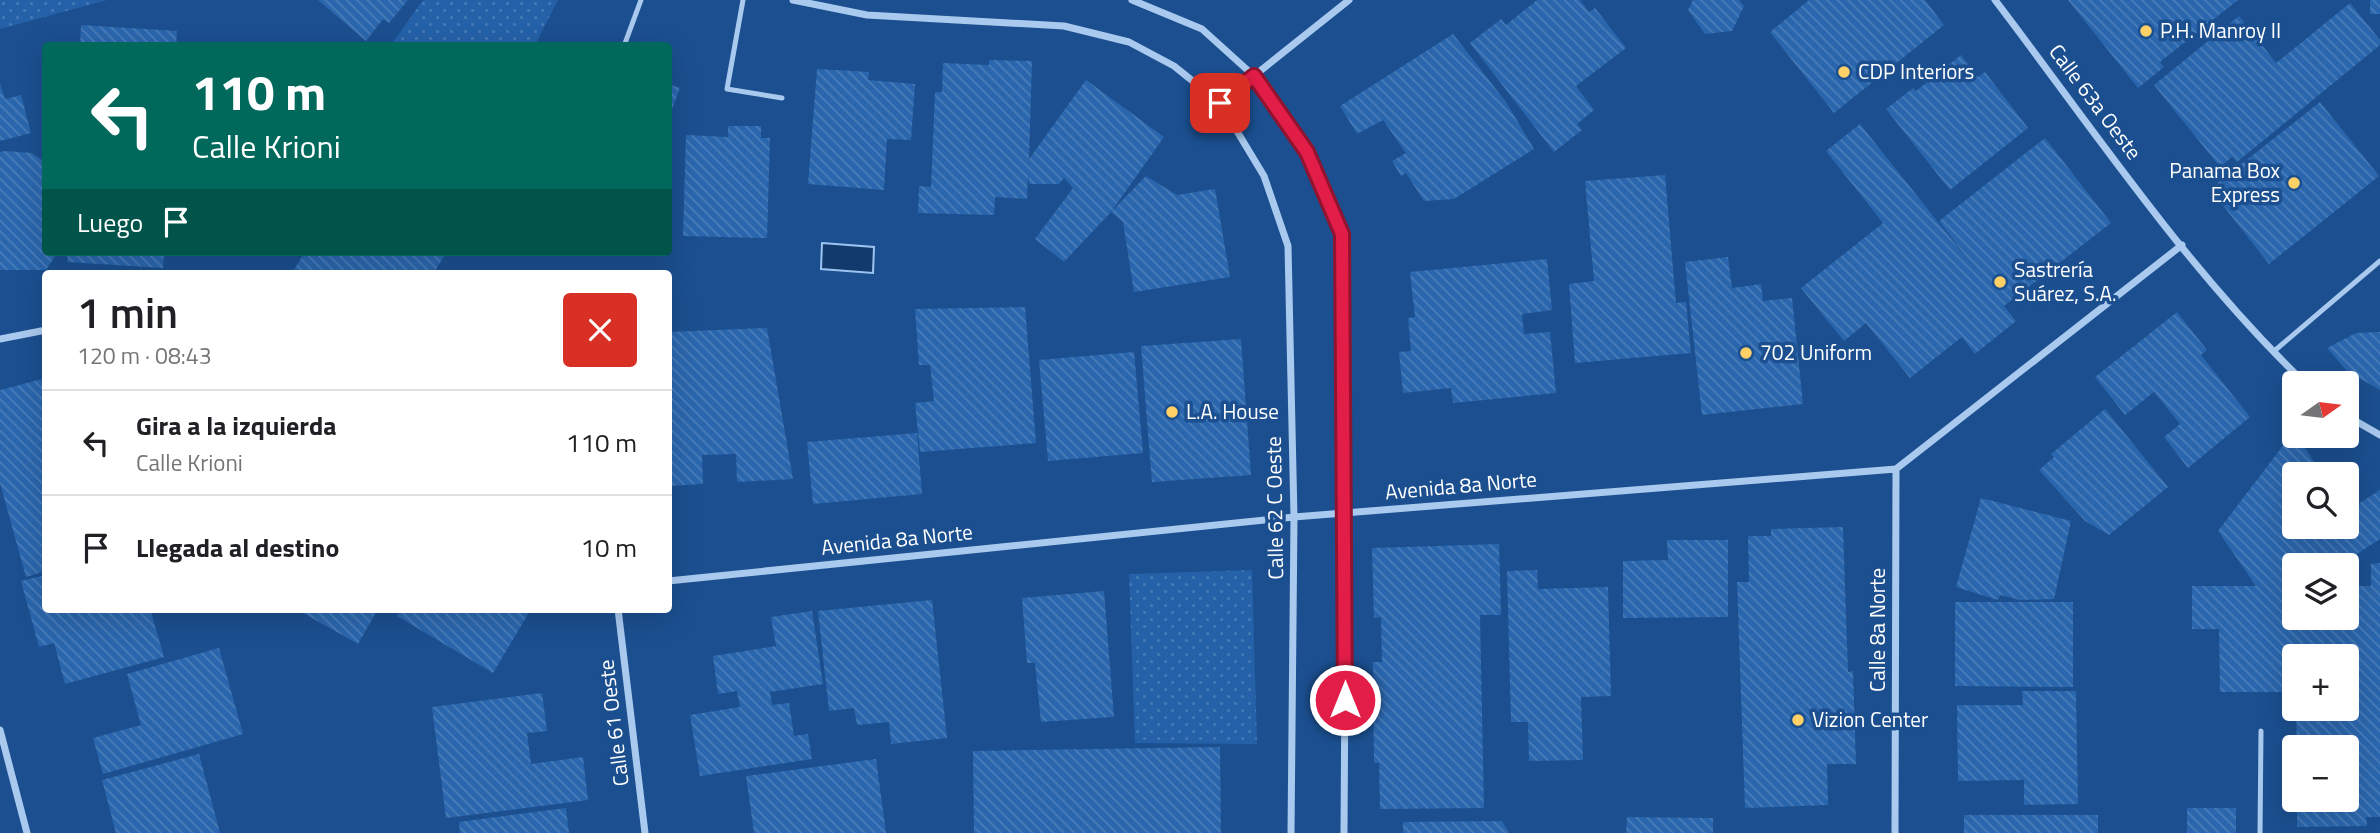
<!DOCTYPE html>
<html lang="es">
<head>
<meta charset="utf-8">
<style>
	:root { --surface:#fff; --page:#f2f2f2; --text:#202124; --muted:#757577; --line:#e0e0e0 }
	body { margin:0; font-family:"Titillium Web",sans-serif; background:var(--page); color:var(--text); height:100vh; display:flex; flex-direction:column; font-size:26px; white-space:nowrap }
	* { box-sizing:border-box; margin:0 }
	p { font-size:23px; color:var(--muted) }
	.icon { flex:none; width:38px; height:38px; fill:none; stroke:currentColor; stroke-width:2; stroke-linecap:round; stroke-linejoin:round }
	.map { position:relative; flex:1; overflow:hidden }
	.side { position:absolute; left:42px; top:270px; width:630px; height:343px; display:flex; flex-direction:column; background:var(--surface); border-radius:7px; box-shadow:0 7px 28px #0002 }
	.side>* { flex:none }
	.top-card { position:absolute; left:42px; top:42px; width:630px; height:214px; border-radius:7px; box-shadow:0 7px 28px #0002; background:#00695c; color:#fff; overflow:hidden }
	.needle { width:46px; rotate:76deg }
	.buttons { position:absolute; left:2282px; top:371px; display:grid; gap:14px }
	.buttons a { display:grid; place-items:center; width:77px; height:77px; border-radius:7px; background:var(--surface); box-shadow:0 7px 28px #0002; font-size:35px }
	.pin { position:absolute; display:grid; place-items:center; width:60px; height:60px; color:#fff; margin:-30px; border-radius:14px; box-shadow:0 4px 10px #0006 }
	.me { position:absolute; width:77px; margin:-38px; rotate:0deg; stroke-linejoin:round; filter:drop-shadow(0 0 5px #0008) }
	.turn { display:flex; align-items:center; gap:24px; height:147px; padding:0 35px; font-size:32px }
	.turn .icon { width:91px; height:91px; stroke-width:2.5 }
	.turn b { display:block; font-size:49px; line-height:60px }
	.then { display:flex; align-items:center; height:66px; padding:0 35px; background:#0003; gap:14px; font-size:26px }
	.round { display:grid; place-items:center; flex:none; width:74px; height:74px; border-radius:7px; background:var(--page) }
	.overview { display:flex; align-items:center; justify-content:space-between; height:119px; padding:0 35px }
	h1 { font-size:42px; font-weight:600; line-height:52px }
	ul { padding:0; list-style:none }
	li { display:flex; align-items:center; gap:21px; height:105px; padding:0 35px; border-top:2px solid var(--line) }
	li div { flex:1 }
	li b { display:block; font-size:26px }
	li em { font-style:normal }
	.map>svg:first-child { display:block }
	.grass { fill:url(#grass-dots) }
	.water { fill:#123a6d; stroke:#9cc4f0; stroke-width:2 }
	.building { fill:url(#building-back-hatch) }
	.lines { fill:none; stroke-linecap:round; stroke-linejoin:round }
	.lane { stroke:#a9c9ee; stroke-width:5 }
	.street { stroke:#a9c9ee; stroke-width:7 }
	.route-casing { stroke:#92132f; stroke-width:18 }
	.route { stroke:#e11d48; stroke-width:12 }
	.poi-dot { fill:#ffd166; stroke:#1b4f8f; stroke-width:2.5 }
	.labels { text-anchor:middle; stroke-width:7; stroke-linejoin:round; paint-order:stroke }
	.poi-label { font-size:21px; fill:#fff; stroke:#1b4f8f; text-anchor:start }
	.street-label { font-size:21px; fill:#fff; stroke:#1b4f8f }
</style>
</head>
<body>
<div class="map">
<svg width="2380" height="833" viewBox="0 0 2380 833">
	<defs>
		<pattern id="grass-dots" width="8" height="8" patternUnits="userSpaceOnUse" patternTransform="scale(1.75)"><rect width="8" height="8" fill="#2461a8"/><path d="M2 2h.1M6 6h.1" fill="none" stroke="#4579b5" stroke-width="1.8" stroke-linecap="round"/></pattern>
		<pattern id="building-back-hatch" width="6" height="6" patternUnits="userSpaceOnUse" patternTransform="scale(1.75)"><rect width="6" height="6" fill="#2a66ad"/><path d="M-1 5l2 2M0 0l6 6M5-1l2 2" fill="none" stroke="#4a7db9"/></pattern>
	</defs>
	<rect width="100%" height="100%" fill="#1b4f8f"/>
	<path class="grass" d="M0 0H107L0 29Z
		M423 0H558L535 45H391Z
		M1252 570 1257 744 1135 743 1129 574Z"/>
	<path class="water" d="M822 243 874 247 873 273 821 269Z"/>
	<path class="building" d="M318 0H408L389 23 383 19 366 41Z
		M1537 0H1580L1589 12 1595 8 1626 48 1576 86 1594 110 1577 124 1582 130 1554 152 1470 43 1501 19 1506 25Z
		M1693 0H1739L1744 6 1732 31 1705 34 1688 10Z
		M1809 0H1925L1944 25 1834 113 1770 32Z
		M2068 0H2238L2160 62 2164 67 2138 88Z
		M2370 0H2380V14H2370Z
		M2350 3 2380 40V45L2237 162 2232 157 2220 167 2154 85 2239 16 2276 63Z
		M81 25 177 31 176 46H80Z
		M1453 34 1506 102 1534 149 1454 199 1424 201 1406 173 1401 176 1392 161 1406 153 1383 120 1357 134 1340 106Z
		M1961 55 1978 77 1985 72 2028 128 1950 190 1886 109 1913 88 1916 91Z
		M989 60 1032 61 1029 159 1086 80 1164 137 1111 212 1064 262 1035 239 1073 188 1064 178 1059 184H1029L1028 174 1027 199 995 197 994 215 918 213 919 186 931 187 935 92H942L943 63 989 65Z
		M817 69 869 72 868 80 915 84 911 140 887 139 884 190 808 184Z
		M0 84 5 99 21 95 31 133 0 141Z
		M668 84 680 88 669 117H668Z
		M2320 102 2379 176 2269 264 2210 189Z
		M1860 124 1976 270 1939 221 2045 138 2111 223 2004 306 2016 321 1975 354 1962 337 1910 378 1866 323 1844 341 1801 288 1883 223 1826 151Z
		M728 126H761V138H770L767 238 683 236 686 135 728 137Z
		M5 151 32 153 46 163V252H55V256L46 270H0V152Z
		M1665 175 1676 303 1686 302 1691 353 1575 363 1569 284 1594 281 1585 181Z
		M1146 176 1177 195 1215 189 1230 277 1134 292 1123 222 1111 212Z
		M68 252H164L163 268 67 262Z
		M305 252H444L446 253 434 273H292Z
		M1728 257 1732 288 1761 284 1763 301 1792 298 1803 404 1702 415 1685 262Z
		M1547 259 1552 310 1522 314 1524 334 1550 332 1556 393 1453 403 1451 388 1403 393 1399 352 1411 351 1408 318 1415 317 1410 272Z
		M1025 307 1036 443 920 452 915 403 934 401 930 365H919L915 309Z
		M2177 312 2207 350 2201 355 2250 417 2188 468 2164 437 2180 424 2154 392 2125 415 2095 377Z
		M767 328 793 479 737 482 736 454 702 455 703 484 668 486V332Z
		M2380 332V390L2347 371 2327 348 2356 333Z
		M1241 339 1251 475 1152 482 1141 346Z
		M1134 352 1143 453 1048 461 1039 360Z
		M46 378V571L26 577 0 483V390Z
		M2105 409 2168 487 2109 535 2085 521 2039 470 2054 457 2051 454Z
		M2294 431V436H2297L2322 474H2294V527H2347V511L2380 490V539L2340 565H2294V618H2347V586H2371V564L2380 563V817H2366L2367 826 2297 827V800H2347V747H2297L2296 709H2347V656H2294V692H2220L2219 629H2192V586H2256L2218 531Z
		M917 433 922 494 813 504 807 442Z
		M1981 498 2071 521 2054 599 2020 600 2000 595 1998 600 1956 587Z
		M1843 527 1848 672 1853 671 1856 764H1827L1828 805 1745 808 1737 582H1749L1748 536H1771V529Z
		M1667 540H1728V617L1623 618V561L1668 560Z
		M1499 544 1501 615H1480L1484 808 1380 809 1379 763H1374L1373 662H1382L1381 617 1374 618 1372 548Z
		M1537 570 1538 589 1608 587 1611 696 1581 697 1583 760 1529 761 1528 722H1511L1507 571Z
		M46 575V609H150L164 657 65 684 54 643 39 647 21 581Z
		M1104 591 1114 717 1041 722 1035 663H1027L1022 598Z
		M932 600 947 738 891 744 889 722 857 725 854 708 829 711 818 611Z
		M1955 602H2073V687L1955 686Z
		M296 609H378L358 644Z
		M401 609H531L493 673 397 616Z
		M812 611 823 684 770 692 772 705 789 703 794 736 808 734 812 759 700 776 690 715 740 707 737 691 718 694 713 656 776 646 771 617Z
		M219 648 243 734 103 774 93 738 141 725 127 674Z
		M2022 691H2076L2078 804 2024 805V780L1958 781 1957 705H2023Z
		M542 693 547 731 527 733 531 764 583 757 588 800 446 818 432 707Z
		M1220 747 1221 833H974L973 751Z
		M199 754 220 833H116L102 780Z
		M876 759 886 833H754L746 776Z
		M566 808 569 833H460L459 822Z
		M2187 808H2236V833H2187Z
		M1964 815H2098V833H1964Z
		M1627 817 1713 818V833H1626Z
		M1502 821 1509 833H1403V822Z"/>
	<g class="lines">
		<path class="lane" d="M743 0 727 89 782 98
			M624 46 641 0
			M2273 352 2380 261
			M2260 833 2261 731"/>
		<path class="street" d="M793 0 867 15 1064 26 1129 42 1174 66 1220 103 1264 176 1288 246 1294 517 1291 833
			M1132 0 1202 29 1254 76 1307 152 1342 234 1346 513 1344 833
			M1995 0C2094 130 2187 270 2305 383
			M1220 103 1349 0
			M0 339 46 330
			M2347 416 2380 435
			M668 581 1294 517 1896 469 2182 245
			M618 609 645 833
			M0 730 27 833
			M1895 833 1896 469"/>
	</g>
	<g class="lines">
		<g class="route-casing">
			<path id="route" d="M1220 103 1254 76 1307 152 1342 234 1345 700"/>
		</g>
		<use href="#route" class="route"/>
	</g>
	<g class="poi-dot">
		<circle cx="2146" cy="31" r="7"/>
		<circle cx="1844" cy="72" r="7"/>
		<circle cx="2294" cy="183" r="7"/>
		<circle cx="2000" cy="282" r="7"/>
		<circle cx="1746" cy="353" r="7"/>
		<circle cx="1172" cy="412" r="7"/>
		<circle cx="1798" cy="720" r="7"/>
	</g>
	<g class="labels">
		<g class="poi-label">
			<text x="2160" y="38">P.H. Manroy II</text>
			<text x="1858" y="79">CDP Interiors</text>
			<text x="2280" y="178" text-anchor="end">Panama Box<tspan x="2280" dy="24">Express</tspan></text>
			<text x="2014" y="277">Sastrería<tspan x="2014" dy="24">Suárez, S.A.</tspan></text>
			<text x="1760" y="360">702 Uniform</text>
			<text x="1186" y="419">L.A. House</text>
			<text x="1812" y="727">Vizion Center</text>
		</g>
		<g class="street-label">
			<text transform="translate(2095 102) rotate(53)" y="7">Calle 63a Oeste</text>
			<text transform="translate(1461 486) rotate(-5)" y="7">Avenida 8a Norte</text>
			<text transform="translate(1275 508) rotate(-91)" y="7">Calle 62 C Oeste</text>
			<text transform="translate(897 540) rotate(-6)" y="7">Avenida 8a Norte</text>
			<text transform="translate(1878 630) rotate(-90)" y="7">Calle 8a Norte</text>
			<text transform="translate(614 723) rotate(-97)" y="7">Calle 61 Oeste</text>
		</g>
	</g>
</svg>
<div class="buttons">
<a><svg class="needle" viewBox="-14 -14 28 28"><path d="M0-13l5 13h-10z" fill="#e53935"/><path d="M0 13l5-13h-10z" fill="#757577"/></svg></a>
<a><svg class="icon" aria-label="search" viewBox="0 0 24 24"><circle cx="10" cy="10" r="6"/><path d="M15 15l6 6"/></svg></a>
<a><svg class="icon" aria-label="layers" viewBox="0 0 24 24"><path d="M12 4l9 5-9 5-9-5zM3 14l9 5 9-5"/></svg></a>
<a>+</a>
<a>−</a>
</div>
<div class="pin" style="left:1220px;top:103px;background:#d93025"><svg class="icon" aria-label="arrive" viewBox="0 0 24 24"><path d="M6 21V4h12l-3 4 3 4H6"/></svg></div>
<svg class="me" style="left:1345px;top:700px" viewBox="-20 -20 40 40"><circle r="17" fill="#e11d48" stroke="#fff" stroke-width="3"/><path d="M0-11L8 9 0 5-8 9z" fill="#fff"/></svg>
<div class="top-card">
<div class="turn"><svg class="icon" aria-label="left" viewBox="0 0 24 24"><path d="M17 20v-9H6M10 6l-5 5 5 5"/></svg><div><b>110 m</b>Calle Krioni</div></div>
<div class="then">Luego<svg class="icon" aria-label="arrive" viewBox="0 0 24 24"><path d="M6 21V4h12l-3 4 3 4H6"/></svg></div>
</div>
<section class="side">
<div class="overview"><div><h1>1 min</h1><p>120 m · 08:43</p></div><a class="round" style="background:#d93025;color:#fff"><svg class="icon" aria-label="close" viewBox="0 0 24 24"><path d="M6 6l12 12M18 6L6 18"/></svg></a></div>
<ul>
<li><svg class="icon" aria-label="left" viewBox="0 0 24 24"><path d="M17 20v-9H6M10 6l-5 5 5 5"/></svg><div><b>Gira a la izquierda</b><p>Calle Krioni</p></div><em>110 m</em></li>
<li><svg class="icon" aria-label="arrive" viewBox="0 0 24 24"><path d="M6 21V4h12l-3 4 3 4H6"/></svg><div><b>Llegada al destino</b></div><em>10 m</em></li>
</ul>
</section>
</div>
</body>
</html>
